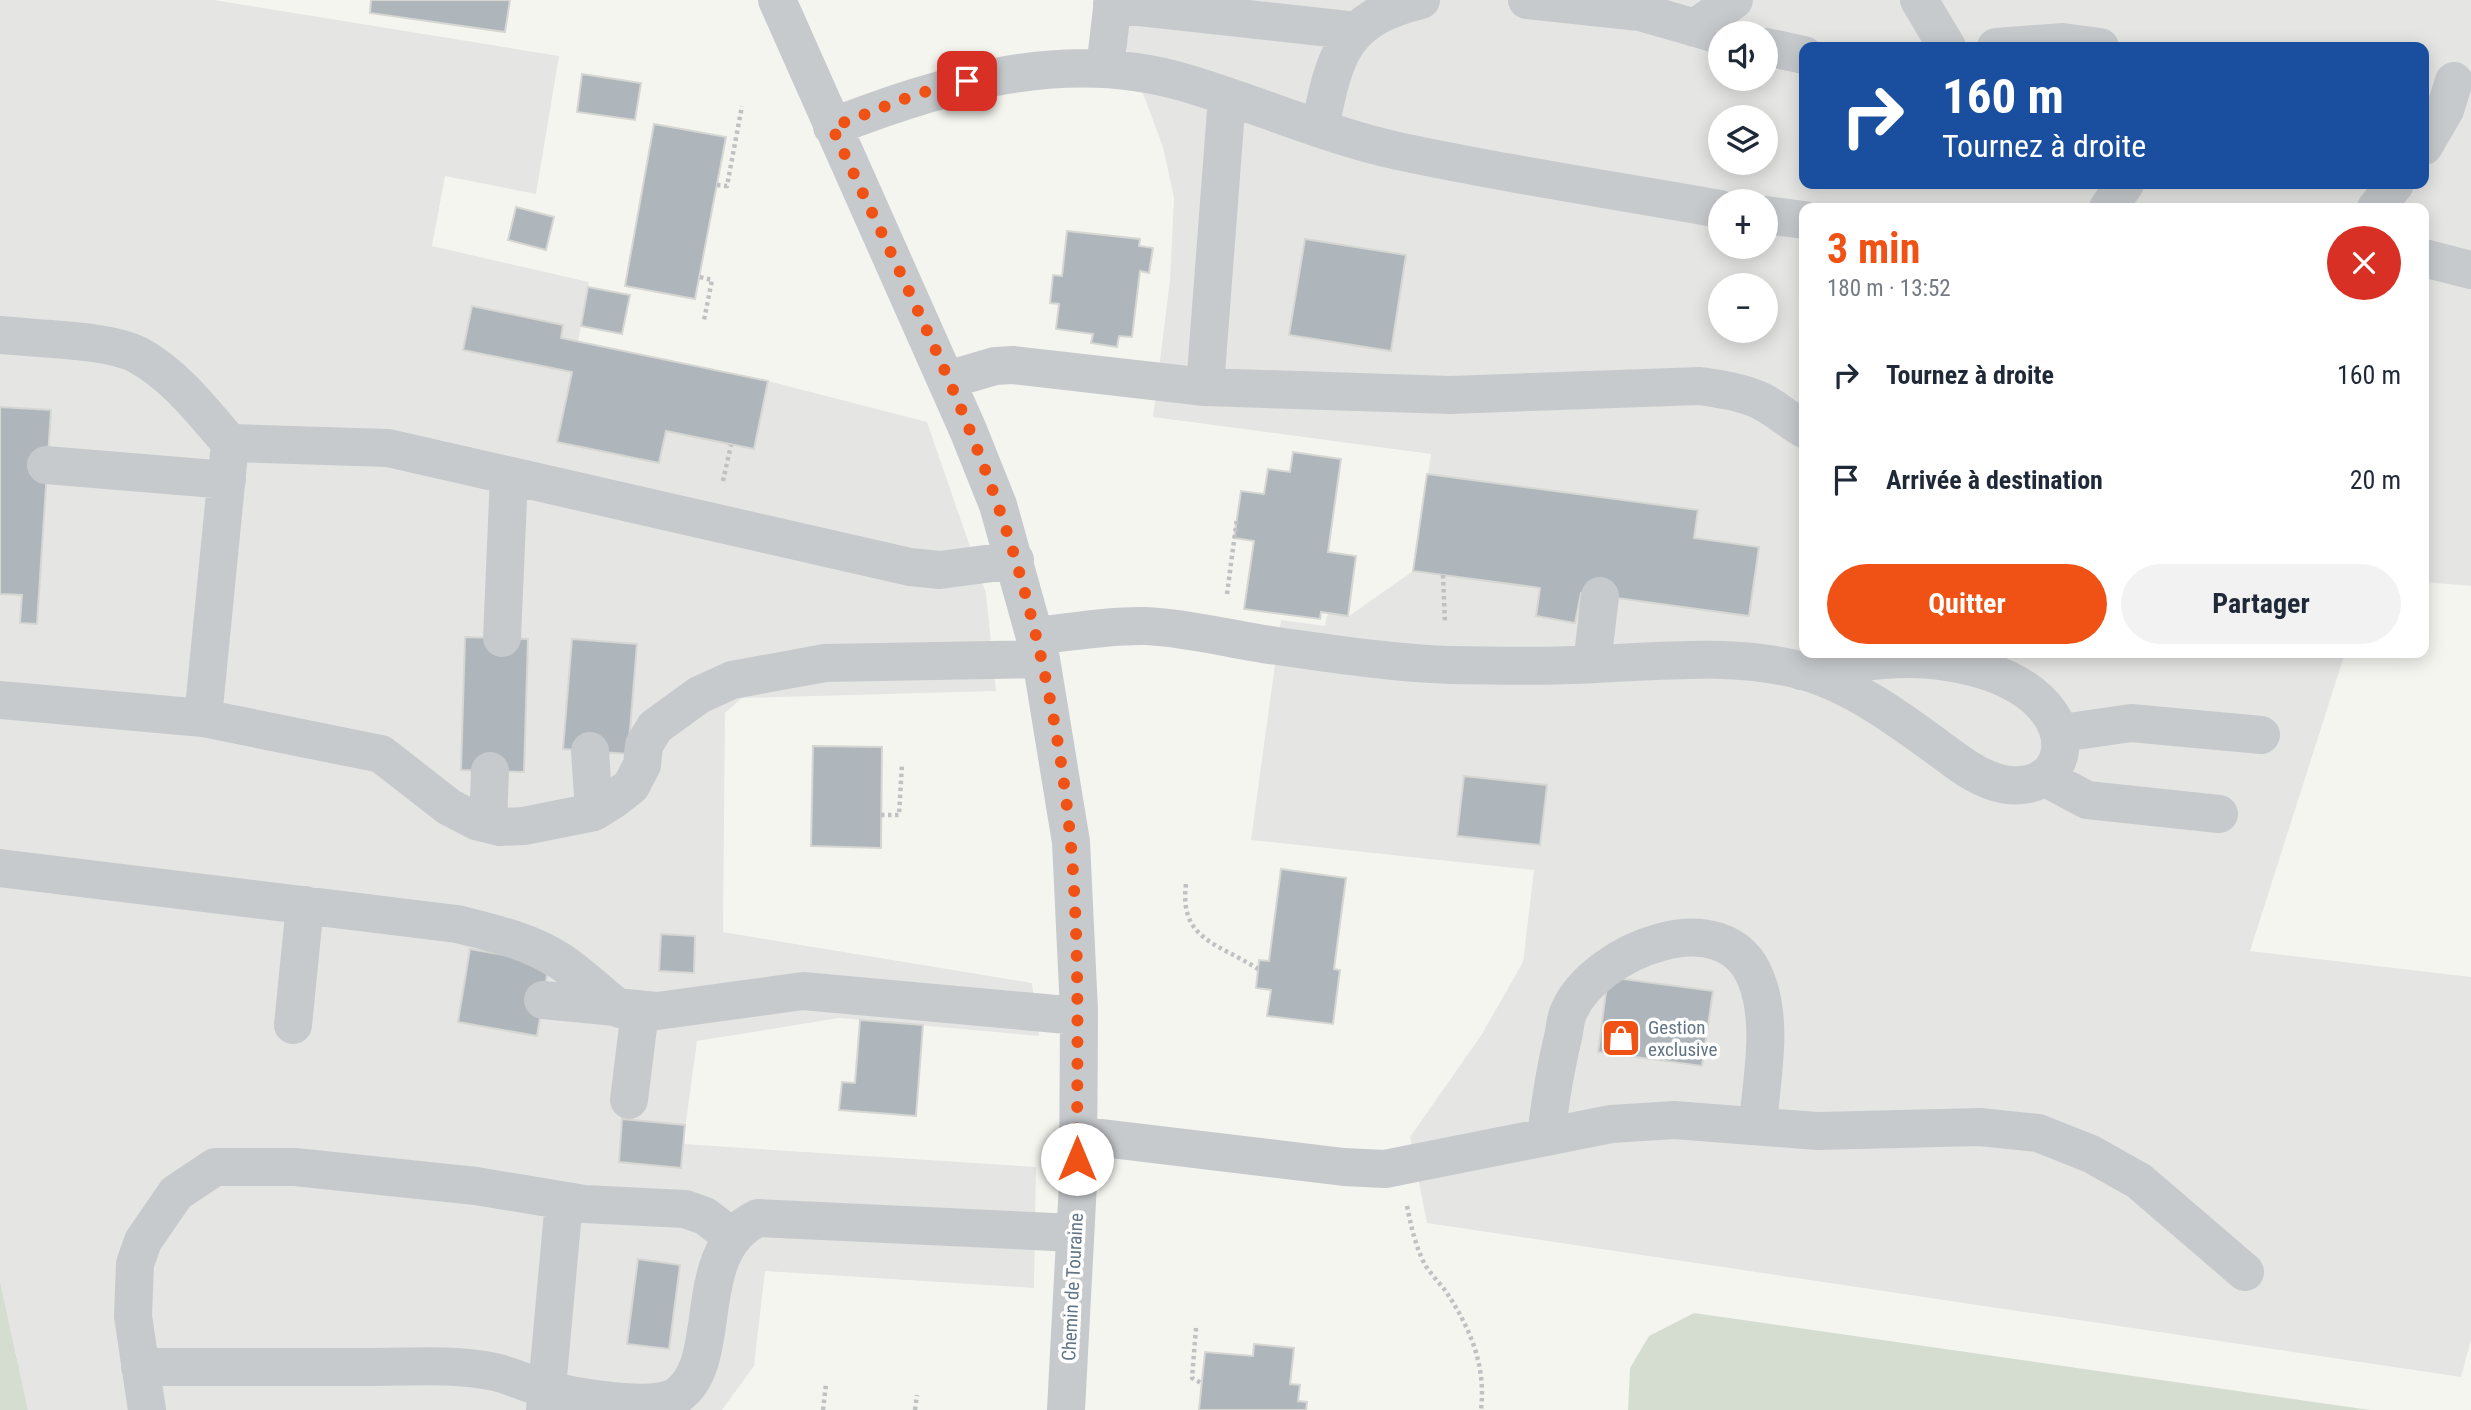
<!DOCTYPE html>
<html lang="fr">
<head>
<meta charset="utf-8">
<style>
	:root { --surface:#fff; --page:#f2f2f3; --text:#1f2937; --muted:#747a83; --accent:#f05115 }
	body { margin:0; font-family:"Roboto Condensed",sans-serif; background:var(--page); color:var(--text); height:100vh; display:flex; flex-direction:column; font-size:26px; white-space:nowrap }
	* { box-sizing:border-box; margin:0 }
	p { font-size:23px; color:var(--muted) }
	.icon { flex:none; width:38px; height:38px; fill:none; stroke:currentColor; stroke-width:2; stroke-linecap:round; stroke-linejoin:round }
	.map { position:relative; flex:1; overflow:hidden }
	.drawer { position:absolute; left:1799px; top:203px; width:630px; height:455px; display:flex; flex-direction:column; background:var(--surface); border-radius:14px; box-shadow:0 4px 18px #0003 }
	.drawer>* { flex:none }
	.guide { position:absolute; left:1799px; top:42px; width:630px; height:147px; border-radius:14px; box-shadow:0 4px 18px #0003; background:#1a4fa0; color:#fff; overflow:hidden }
	.fabs { position:absolute; left:1708px; top:21px; display:grid; gap:14px }
	.fabs a { display:grid; place-items:center; width:70px; height:70px; border-radius:50%; background:var(--surface); box-shadow:0 4px 18px #0003; font-size:35px }
	.pin { position:absolute; display:grid; place-items:center; width:60px; height:60px; color:#fff; margin:-30px; border-radius:14px; box-shadow:0 4px 10px #0006 }
	.me { position:absolute; width:77px; margin:-38px; rotate:0deg; stroke-linejoin:round; filter:drop-shadow(0 0 5px #0008) }
	.turn { display:flex; align-items:center; gap:24px; height:147px; padding:0 28px; font-size:32px }
	.turn .icon { width:91px; height:91px; stroke-width:2.5 }
	.turn b { display:block; font-size:49px; line-height:60px }
	.round { display:grid; place-items:center; flex:none; width:74px; height:74px; border-radius:37px; background:var(--page) }
	.headline { display:flex; align-items:center; justify-content:space-between; height:119px; padding:0 28px }
	h1 { font-size:42px; font-weight:700; line-height:52px; color:var(--accent) }
	.cta { display:flex; gap:14px; margin-top:auto; padding:14px 28px }
	.cta a { flex:1; height:80px; border-radius:42px; background:var(--accent); color:#fff; font-size:28px; font-weight:700; line-height:80px; text-align:center }
	.cta a+a { background:var(--page); color:var(--text) }
	ul { padding:0; list-style:none }
	li { display:flex; align-items:center; gap:21px; height:105px; padding:0 28px }
	li div { flex:1 }
	li b { display:block; font-size:26px }
	li em { font-style:normal }
	.map>svg:first-child { display:block }
	.built { fill:#e5e6e4; fill-rule:evenodd }
	.green { fill:#d5ddd1 }
	.building { fill:#aeb6bb; stroke:#d6d6d3; stroke-width:2 }
	.lines { fill:none; stroke-linecap:round; stroke-linejoin:round }
	.path { stroke:#c0c1c3; stroke-width:4.5; stroke-dasharray:3.5 3.5; stroke-linecap:butt }
	.minor { stroke:#c7cacd; stroke-width:38 }
	.route { stroke:#f05115; stroke-width:12; stroke-dasharray:0 21.6 }
	.labels { text-anchor:middle; stroke-width:7; stroke-linejoin:round; paint-order:stroke }
	.poi-label { font-size:19px; fill:#617384; stroke:#fff; text-anchor:start }
	.street-label { font-size:19px; fill:#617384; stroke:#fff }
</style>
</head>
<body>
<div class="map">
<svg width="2471" height="1410" viewBox="0 0 2471 1410">
	<rect width="100%" height="100%" fill="#f5f5f0"/>
	<path class="built" d="M0 0H214L559 56 536 194 445 176 432 246 589 282 578 342 768 381 927 422 986 593 996 691 742 698 725 713 723 932 1032 983 1039 1036 839 1018 697 1041 683 1144 1036 1167 1034 1288 765 1271 754 1366 722 1410H28L0 1281Z
		M1108 0H2471V586L2424 582V208H1804V653H2345L2250 951 2471 977V1340L2461 1377 1427 1223 1410 1137 1482 1034 1523 962 1534 870 1251 840 1281 620 1325 626 1328 613 1349 616 1413 571 1431 454 1153 417 1170 280 1174 198 1163 147ZM1720 33H1766V79H1720ZM1804 47H2424V184H1804ZM1720 117H1766V163H1720ZM1720 201H1766V247H1720ZM1720 285H1766V331H1720Z"/>
	<path class="green" d="M0 1281 28 1410H0Z
		M1694 1313 2370 1410H1628L1630 1368 1649 1336Z"/>
	<path class="building" d="M371 0H510L505 32 370 13Z
		M582 74 641 83 635 120 577 112Z
		M654 124 726 137 695 299 625 286Z
		M516 207 554 217 546 250 508 240Z
		M1067 231 1140 239 1139 246 1153 248 1149 273 1140 271 1132 337 1119 336 1117 347 1091 343 1093 334 1056 329 1059 304 1050 303 1053 275 1062 276Z
		M1305 239 1406 255 1391 351 1289 335Z
		M588 287 630 295 622 334 581 326Z
		M472 306 563 325 561 338 768 381 754 449 666 431 659 463 557 442 572 372 463 350Z
		M0 407 51 410 37 624 20 623 22 595 0 594Z
		M1293 452 1341 459 1328 552 1356 556 1348 616 1321 612 1320 619 1244 609 1254 541 1234 538 1241 491 1264 494 1268 469 1290 472Z
		M1427 474 1698 510 1694 538 1759 547 1749 616 1581 593 1575 623 1536 616 1540 588 1413 571Z
		M465 637 528 639 524 772 461 770Z
		M572 639 637 644 628 754 563 749Z
		M813 746 882 747 881 848 811 846Z
		M1464 776 1547 785 1540 845 1457 836Z
		M1281 869 1346 878 1334 969 1340 970 1333 1024 1267 1016 1271 990 1256 988 1259 960 1269 961Z
		M661 934 695 936 694 973 659 971Z
		M470 949 549 963 537 1036 458 1022Z
		M1608 977 1713 991 1702 1066 1598 1052Z
		M860 1020 923 1025 916 1116 839 1110 842 1082 855 1083Z
		M622 1119 685 1125 681 1168 619 1162Z
		M638 1259 680 1265 669 1349 627 1344Z
		M1254 1344 1294 1348 1290 1384 1300 1385 1298 1401 1307 1402 1306 1410H1199L1205 1352 1253 1356Z"/>
	<g class="lines">
		<path class="path" d="M717 185 727 186 742 106
			M700 277 712 280 704 320
			M723 481 731 445
			M1443 575 1445 623
			M1227 594 1237 518
			M881 815H899L902 764
			M1186 884C1179 940 1218 943 1258 969
			M1407 1206C1411 1226 1415 1244 1424 1263 1430 1274 1440 1283 1447 1293 1471 1330 1486 1366 1481 1410
			M1196 1328 1192 1378 1201 1383
			M823 1410 826 1384
			M915 1410 917 1395"/>
		<path class="minor" d="M777 0 968 430 998 505 1041 659 1071 842 1079 1011 1078 1183 1066 1410
			M1527 0 1640 12 1720 35
			M1919 0 1947 47
			M1112 4 1357 31
			M1695 28 1734 0
			M1766 47 1804 55
			M1996 47 2063 42 2100 47
			M1105 69 1113 0
			M832 127C946 83 1065 47 1186 83 1257 104 1325 135 1398 151 1504 174 1613 190 1720 209
			M1320 127C1335 55 1342 19 1421 0
			M2424 146 2445 110 2454 81
			M2108 208 2125 184
			M2376 208 2395 184
			M1766 215 1804 220
			M2424 258 2471 270
			M0 335C36 339 107 339 138 355 176 376 202 411 230 443
			M947 380 995 366 1013 365 1205 387 1227 97
			M1205 387 1450 395 1700 386C1720 389 1742 392 1761 401 1776 408 1789 421 1804 429
			M46 465 227 480
			M1015 560 940 570 910 567 388 448 230 443 203 718 381 754 449 807 476 821 500 827 524 826 594 812 613 800 631 786 642 765 644 745 655 727 699 695 732 680 825 663 1041 659
			M1035 636C1072 632 1109 625 1146 626 1190 628 1233 640 1277 646 1333 654 1393 663 1450 665 1498 666 1547 667 1596 664 1663 661 1737 653 1803 671 1860 687 1912 729 1959 763 2068 842 2123 688 1946 662 1898 654 1849 664 1801 671
			M502 638 509 476
			M1592 664 1600 596
			M0 700 203 718
			M2062 733 2131 723 2261 735
			M590 751 594 812
			M2044 777 2087 800 2219 814
			M488 824 490 771
			M0 868 457 924C493 933 529 941 560 961 581 975 600 994 620 1009
			M543 1000 657 1011 803 991 1078 1016
			M293 1025 305 905
			M629 1100 640 1011
			M1077 1135 1344 1167 1385 1169 1611 1124 1674 1120 1818 1131 1980 1127 2038 1133 2091 1154 2139 1181 2245 1272
			M1546 1136C1550 1102 1555 1070 1563 1037 1565 1029 1565 1019 1569 1011 1595 951 1725 898 1756 979 1774 1024 1761 1080 1758 1126
			M140 1367C216 1367 292 1367 368 1367 409 1367 454 1363 495 1372 512 1376 528 1384 545 1389 574 1397 649 1410 675 1397 728 1365 686 1252 758 1218L1075 1233
			M147 1410 133 1316 135 1264 143 1241 176 1193 215 1167H295L476 1186 584 1204 685 1209 705 1216 731 1236
			M545 1410 564 1201"/>
	</g>
	<g class="lines">
		<path class="route" d="M967 81 917 94 832 127C899 273 976 420 1020 575 1045 663 1063 755 1071 846 1080 950 1077 1055 1077 1159"/>
	</g>
	<defs>
		<g id="shop-square" transform="scale(2.0125)"><rect x="-9" y="-9" width="18" height="18" rx="4" fill="#f05115" stroke="#fff"/><path d="M-5-2.5h2.3a2.7 3.5 0 0 1 5.4 0H5L5.5 6h-11ZM-1.5-2.5h3a1.5 2.3 0 0 0-3 0Z" fill="#fff"/></g>
	</defs>
	<g fill-rule="evenodd">
		<use href="#shop-square" x="1621" y="1038"/>
	</g>
	<g class="labels">
		<g class="poi-label">
			<text x="1648" y="1034">Gestion<tspan x="1648" dy="22">exclusive</tspan></text>
		</g>
		<g class="street-label">
			<text transform="translate(1072 1287) rotate(-87)" y="7">Chemin de Touraine</text>
		</g>
	</g>
</svg>
<div class="fabs">
<a><svg class="icon" aria-label="sound" viewBox="0 0 24 24"><path d="M4 9h4l5-4v14l-5-4H4zM17 9q2 3 0 6"/></svg></a>
<a><svg class="icon" aria-label="layers" viewBox="0 0 24 24"><path d="M12 4l9 5-9 5-9-5zM3 14l9 5 9-5"/></svg></a>
<a>+</a>
<a>−</a>
</div>
<div class="pin" style="left:967px;top:81px;background:#d93025"><svg class="icon" aria-label="arrive" viewBox="0 0 24 24"><path d="M6 21V4h12l-3 4 3 4H6"/></svg></div>
<svg class="me" style="left:1077px;top:1159px" viewBox="-20 -20 40 40"><circle r="19" fill="#fff"/><path d="M0-13L10 11 0 6-10 11z" fill="#f05115"/></svg>
<div class="guide">
<div class="turn"><svg class="icon" aria-label="right" viewBox="0 0 24 24"><path d="M7 20v-9h11M14 6l5 5-5 5"/></svg><div><b>160 m</b>Tournez à droite</div></div>
</div>
<section class="drawer">
<div class="headline"><div><h1>3 min</h1><p>180 m · 13:52</p></div><a class="round" style="background:#d93025;color:#fff"><svg class="icon" aria-label="close" viewBox="0 0 24 24"><path d="M6 6l12 12M18 6L6 18"/></svg></a></div>
<ul>
<li><svg class="icon" aria-label="right" viewBox="0 0 24 24"><path d="M7 20v-9h11M14 6l5 5-5 5"/></svg><div><b>Tournez à droite</b></div><em>160 m</em></li>
<li><svg class="icon" aria-label="arrive" viewBox="0 0 24 24"><path d="M6 21V4h12l-3 4 3 4H6"/></svg><div><b>Arrivée à destination</b></div><em>20 m</em></li>
</ul>
<div class="cta"><a>Quitter</a><a>Partager</a></div>
</section>
</div>
</body>
</html>
